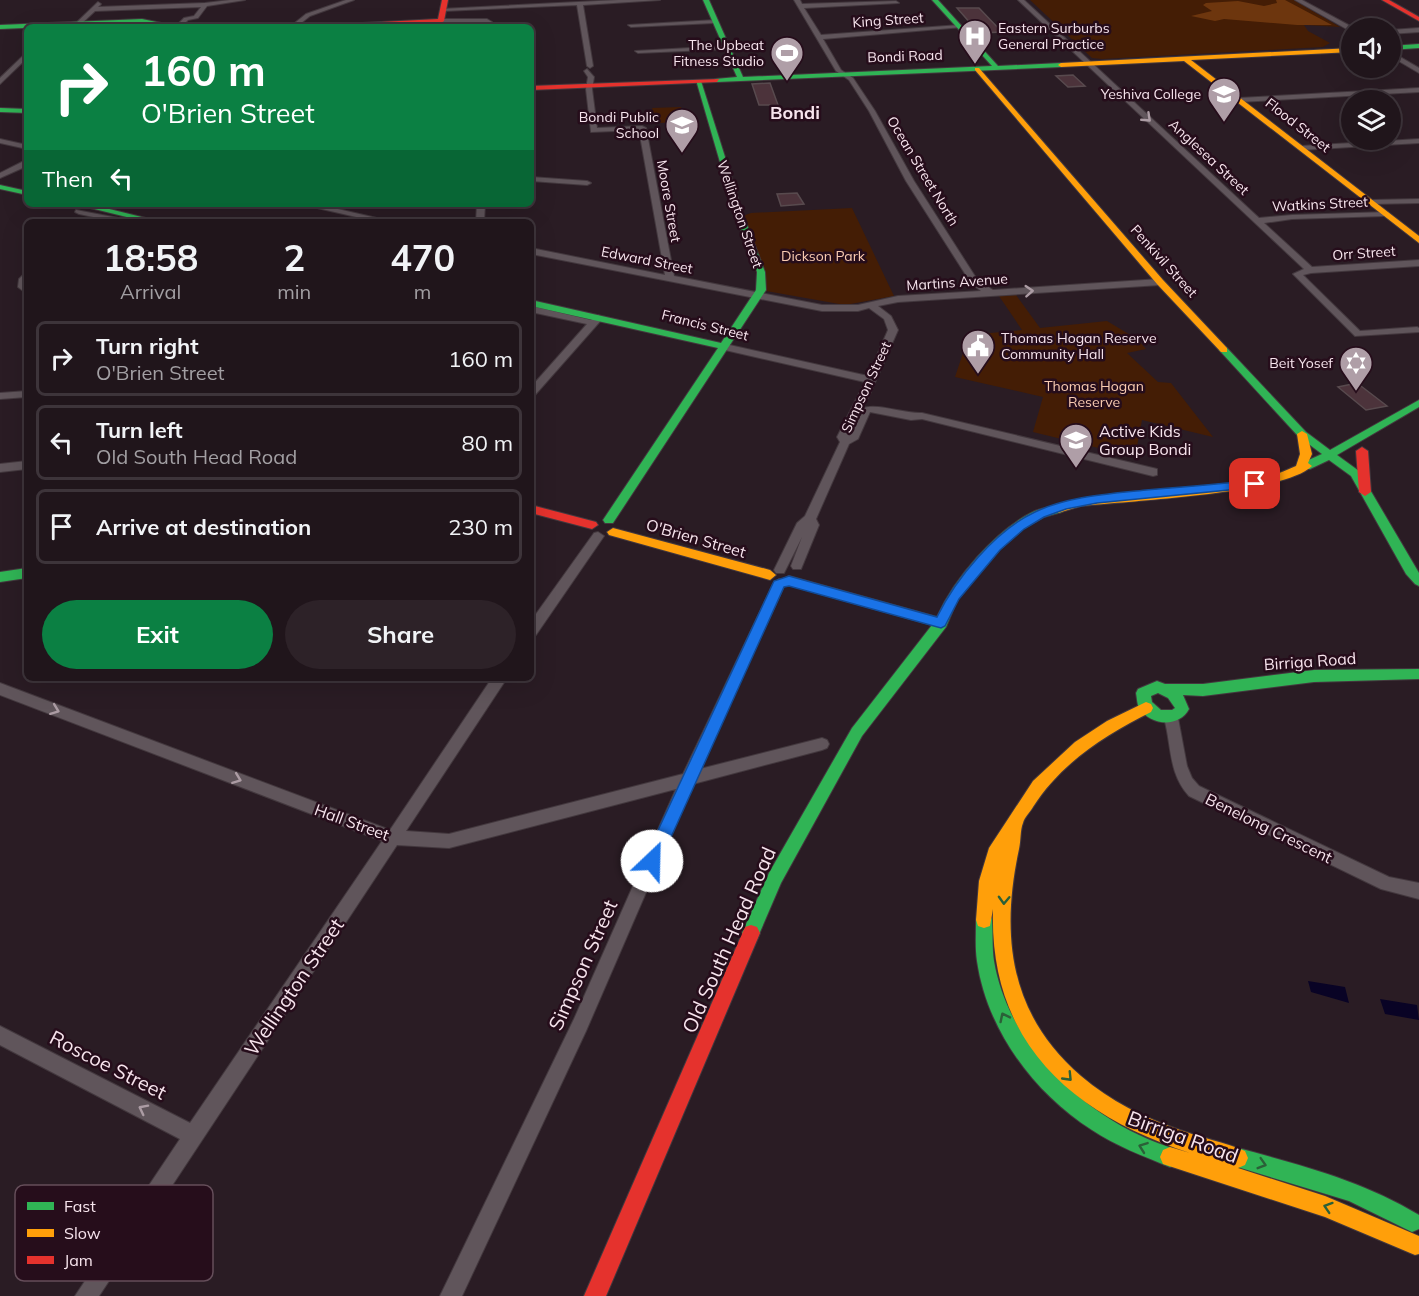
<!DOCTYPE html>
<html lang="en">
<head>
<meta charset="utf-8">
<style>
	:root { --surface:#20151b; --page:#2d2228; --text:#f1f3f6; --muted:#a29fa3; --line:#3d343a; --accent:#0b8043 }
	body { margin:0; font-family:Mulish,sans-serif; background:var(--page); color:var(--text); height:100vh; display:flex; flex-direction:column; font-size:22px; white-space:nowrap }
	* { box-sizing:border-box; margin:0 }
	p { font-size:20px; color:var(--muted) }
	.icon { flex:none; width:33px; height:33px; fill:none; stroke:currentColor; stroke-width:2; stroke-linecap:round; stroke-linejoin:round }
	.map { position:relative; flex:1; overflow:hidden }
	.side { position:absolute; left:24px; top:219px; width:510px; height:462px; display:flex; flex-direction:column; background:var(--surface); border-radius:9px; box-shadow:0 6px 24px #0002,0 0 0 2px var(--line) }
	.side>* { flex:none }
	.guide { position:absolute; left:24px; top:24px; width:510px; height:183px; border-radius:9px; box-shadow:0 6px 24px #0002,0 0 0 2px var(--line); background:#0b8043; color:#fff; overflow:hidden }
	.buttons { position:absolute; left:1341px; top:18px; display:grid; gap:12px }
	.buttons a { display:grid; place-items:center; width:60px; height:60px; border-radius:50%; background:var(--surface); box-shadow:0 6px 24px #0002,0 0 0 2px var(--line); font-size:30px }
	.pin { position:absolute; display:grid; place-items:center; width:51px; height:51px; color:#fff; margin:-26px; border-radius:12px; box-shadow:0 3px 9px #0006 }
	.me { position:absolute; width:66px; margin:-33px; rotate:24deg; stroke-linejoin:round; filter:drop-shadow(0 0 4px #0008) }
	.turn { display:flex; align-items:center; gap:21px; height:126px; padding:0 18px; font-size:27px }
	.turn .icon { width:78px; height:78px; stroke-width:2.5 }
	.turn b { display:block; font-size:42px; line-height:51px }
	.then { display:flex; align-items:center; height:57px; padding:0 18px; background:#0003; gap:12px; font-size:22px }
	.eta { display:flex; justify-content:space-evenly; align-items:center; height:102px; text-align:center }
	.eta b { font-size:36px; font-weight:700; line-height:42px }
	.action { display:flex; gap:12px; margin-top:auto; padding:12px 18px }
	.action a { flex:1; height:69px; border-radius:36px; background:var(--accent); color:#fff; font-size:24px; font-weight:700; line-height:69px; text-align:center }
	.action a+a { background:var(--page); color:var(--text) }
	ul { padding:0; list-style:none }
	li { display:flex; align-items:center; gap:18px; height:75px; margin:0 12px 9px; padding:0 6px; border:3px solid var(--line); border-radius:9px }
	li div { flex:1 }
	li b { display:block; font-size:22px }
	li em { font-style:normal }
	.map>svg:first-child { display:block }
	.green { fill:#441d05 }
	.forest { fill:#6d360e }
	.water { fill:#090325 }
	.building { fill:#4c333b; stroke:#584a4e; stroke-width:1.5 }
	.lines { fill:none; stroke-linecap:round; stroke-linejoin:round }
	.street-casing { stroke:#43383e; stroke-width:2 }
	.fast-casing { stroke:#43383e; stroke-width:2 }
	.slow-casing { stroke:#43383e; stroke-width:2 }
	.jam-casing { stroke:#43383e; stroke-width:2 }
	.street { fill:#60555b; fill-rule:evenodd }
	.fast { fill:#30b455; fill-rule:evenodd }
	.slow { fill:#ff9f0a; fill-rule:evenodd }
	.jam { fill:#e5322d; fill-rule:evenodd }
	.oneway { stroke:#ac9ca4 }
	.oneway2 { stroke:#2b6038 }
	.route { fill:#1a73e8; stroke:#114b97; stroke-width:1.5 }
	.labels { text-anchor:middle; stroke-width:5; stroke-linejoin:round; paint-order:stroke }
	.far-street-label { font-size:14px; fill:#f7e4ed; stroke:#260d1b }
	.far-poi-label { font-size:14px; fill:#f7e4ed; stroke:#260d1b; text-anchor:end }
	.far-park-label { font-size:14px; fill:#faccb2; stroke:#260d1b }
	.poi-label { font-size:16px; fill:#f7e4ed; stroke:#260d1b; text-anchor:start }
	.street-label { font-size:16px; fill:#f7e4ed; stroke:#260d1b }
	.far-district-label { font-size:18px; font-weight:bold; fill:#f7e4ed; stroke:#260d1b }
	.near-street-label { font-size:20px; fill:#f7e4ed; stroke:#260d1b }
	.key { fill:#260d1b; stroke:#654e5a; stroke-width:1.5 }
	.key-label { font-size:16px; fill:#f7e4ed }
</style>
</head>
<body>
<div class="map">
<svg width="1419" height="1296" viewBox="0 0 1419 1296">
	<rect width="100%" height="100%" fill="#2a1c24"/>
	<path class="green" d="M1030 0H1294L1340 27 1304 25 1308 31 1330 43 1323 47 1102 59 1092 58Z
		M681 107 685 122 656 123 652 108Z
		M852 208 894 296 845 305 761 290 740 217 751 213Z
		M1016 295 1040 328 1107 321 1137 339 1146 349 1127 353 1158 382 1171 383 1213 437 1142 420 1135 457 1033 432 1043 397 955 377 969 335 1022 330 999 296Z"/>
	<path class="forest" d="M1276 0H1285L1332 25H1297L1224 19 1215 21 1191 16 1212 11 1203 5 1206 3 1238 1 1264 6 1277 3Z"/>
	<path class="water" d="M1308 981 1345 987 1349 1003 1311 992Z
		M1380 999 1417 1005 1419 1020 1385 1014Z"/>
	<path class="building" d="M957 8H979L1002 32 979 33Z
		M1073 75 1085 86 1068 87 1056 76Z
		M770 83 778 105H759L752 84Z
		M797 193 804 204 781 206 777 194Z
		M1357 383 1387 406 1366 410 1338 387Z"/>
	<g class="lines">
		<g class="street-casing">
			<path id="street" d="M230 0H245L207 6 198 18 188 20 181 27H175L184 18 194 16 201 7 95 11 80 25 75 24 98 2 101 4 98 7 205 3Z
				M346 0H354L310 16 296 27 291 26 306 14Z
				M618 0H660L583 5 593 66 590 68 587 66 577 5 444 11 441 9Z
				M794 0H800L802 4 896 1 899 3 804 8 821 35 960 25 963 27 823 39 841 70 853 78 875 111 914 181 978 281 993 290 1160 279 1164 282 1160 285 898 302 878 306 891 316 898 330 869 396 862 406 848 437 861 409C876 402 904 414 922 413L1153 468 1157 469V475L1153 476 922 419 911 420 870 412 858 439 849 444 816 519 819 525 801 569H793L791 566 802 537 784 573H776L774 570 797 523 805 516 840 442 837 437 865 382 725 350 720 347 725 344 868 376 888 330 884 319 869 308 858 311H822L531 254V248L665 275 639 130 591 132 586 89 588 77 584 71 587 69 594 77 592 89 597 128 642 126 646 128 674 276 822 305H858L898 296 981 291 971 283 906 181 869 111 849 80 836 71Z
				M1018 0H1024L1259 218 1292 215 1388 212 1389 214 1385 216 1292 219 1264 223 1312 267 1419 260V266L1311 273 1303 275 1360 331 1417 327 1419 328V332L1355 336 1293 274 1304 269Z
				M1295 0H1302L1354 28 1350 31Z
				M441 19H487L492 22 493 27H487L486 23 439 22Z
				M716 20 714 23 631 27 628 25Z
				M1419 28V32L1390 34V30Z
				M727 46 729 49 638 53 635 51Z
				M1390 51 1419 68V73L1390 56Z
				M27 52V58L0 84V78Z
				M1419 88V92L1239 102 1236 100 1239 98Z
				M0 139 27 145V149L0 143Z
				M1419 139V143L1301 150 1297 148 1301 146Z
				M24 161H27V166L0 178V173Z
				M531 177 587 181 591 183 587 185 531 181Z
				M1419 199V203L1371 204 1367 202 1371 200Z
				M300 204H316L394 222H378Z
				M477 204H485L484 222H476Z
				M76 210 129 220 133 222H117L79 214 75 212Z
				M27 271V294L18 287 19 279Z
				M531 306 591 320 598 315 603 318 535 395 531 396V387L587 324 531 312Z
				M27 391V397L0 399V393Z
				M27 461V469L0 472V464Z
				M598 532 604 536 602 539 536 635 531 636V621L594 533Z
				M779 579 785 584 700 769 822 738 827 740 829 744 827 748 822 750 693 784 586 1031 462 1296H440L574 1019 676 789 449 848 397 845 99 1296H75L180 1139 0 1045V1026L190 1123 382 841 0 695V683L390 830 492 678H507L406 831 449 834 683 774 773 584Z
				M1171 712 1176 714 1178 718 1187 766 1192 778 1199 786 1389 877 1419 883V899L1381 889 1189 796C1168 773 1172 746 1164 718L1166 714Z"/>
		</g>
		<g class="fast-casing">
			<path id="fast" d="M703 0H709L743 77 992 66 932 0H938L998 66 1061 63 1064 65 1061 67 717 82 715 79 737 77Z
				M142 19 181 27 142 23 0 29V25Z
				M1419 44V48L1390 50V46Z
				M696 80 701 81 744 217 765 272 766 290 613 523H605L603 520 605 517 718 348 531 306V300L721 343 756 290 757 272 736 217Z
				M0 108 27 109V113L0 112Z
				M0 185 27 191V195L0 189Z
				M74 204H89L162 222H147Z
				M1224 347 1227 348 1306 432 1330 450 1419 400V407L1337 455 1359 471 1419 573V586L1415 584 1406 574 1351 476 1329 460 1310 469H1302V463L1322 454 1298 436 1221 352 1219 350Z
				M1058 505 1064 509 1062 512 1044 517 1023 529 999 550 958 598 946 627 862 736 781 883 757 939 751 941 745 939 742 933 769 873 852 728 932 625 785 584 783 581 785 578 789 576 937 617C954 579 996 529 1035 511 1042 508 1051 507 1058 505Z
				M27 568V578L0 582V572Z
				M1419 669V679L1314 682 1203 696 1183 695 1189 709C1179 728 1151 726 1139 708 1137 704 1137 698 1136 693L1138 689 1157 681 1165 684H1203L1314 670ZM1158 693 1168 698 1175 708 1172 710H1161L1152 702 1151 696Z
				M984 912 990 914 992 920C993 933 992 948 994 961 1007 1038 1070 1102 1139 1135 1151 1141 1164 1145 1177 1150L1180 1157 1177 1164 1170 1167C1143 1156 1116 1146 1092 1130 1034 1093 987 1030 977 961 975 948 976 933 976 920L978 914Z
				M1238 1148C1301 1165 1363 1181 1419 1215V1229L1412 1232 1349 1201 1231 1165 1228 1158 1231 1151Z"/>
		</g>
		<g class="slow-casing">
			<path id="slow" d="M1352 48V52L1191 60 1419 236V243L1184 61 1061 67 1058 65 1061 63Z
				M975 68H979L1163 280 1227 348V352H1221L1157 284 975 70Z
				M1302 431 1307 434 1312 454 1308 463 1312 466C1284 494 1126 501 1081 506L1058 513 1052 509 1054 506C1122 485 1196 495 1265 478 1276 475 1286 470 1296 466L1300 454 1297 434Z
				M613 528 770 570 776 575 770 580 609 535 607 532Z
				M1146 702 1151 704 1153 708 1151 712C1105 735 1061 763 1033 807 1030 812 1024 818 1023 823 1020 830 1021 841 1019 849 1000 937 1010 1015 1081 1076 1110 1101 1145 1118 1180 1130 1202 1138 1224 1142 1245 1151L1248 1158 1245 1165 1238 1168 1325 1196 1419 1236V1254L1415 1255 1325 1217 1163 1164 1160 1157 1163 1150 1170 1147 1190 1153C1071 1114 989 1042 993 909L990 926 984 928 978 926 976 920 979 881 989 848 1033 781 1075 742 1107 721Z"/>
		</g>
		<g class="jam-casing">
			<path id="jam" d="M442 0H448L444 21 441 23 286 27 438 19Z
				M1382 0H1389L1419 17V21Z
				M719 79 717 82 531 90V86Z
				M1362 447 1368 451 1371 492 1365 496 1359 492 1356 451Z
				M531 505 596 522 598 525 592 529 531 513Z
				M751 925 757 927 760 933 606 1296H584L745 927Z"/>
		</g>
		<use href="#street" class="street"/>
		<use href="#fast" class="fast"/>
		<use href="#slow" class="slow"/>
		<use href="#jam" class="jam"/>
	</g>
	<defs><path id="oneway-chevron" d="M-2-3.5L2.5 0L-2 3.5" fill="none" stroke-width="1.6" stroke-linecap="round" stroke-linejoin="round" transform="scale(1.5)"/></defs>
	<g class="oneway">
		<use href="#oneway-chevron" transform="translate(1147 118) rotate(43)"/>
		<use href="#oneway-chevron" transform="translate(1029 291) rotate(-4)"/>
		<use href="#oneway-chevron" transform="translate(55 710) rotate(21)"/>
		<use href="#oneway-chevron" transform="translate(237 779) rotate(21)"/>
		<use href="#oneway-chevron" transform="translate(143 1109) rotate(-153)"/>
	</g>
	<g class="oneway2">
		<use href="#oneway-chevron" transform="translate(1004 900) rotate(92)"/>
		<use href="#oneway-chevron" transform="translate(1004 1017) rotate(-116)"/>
		<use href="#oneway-chevron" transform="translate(1068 1077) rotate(46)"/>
		<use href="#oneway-chevron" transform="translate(1143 1147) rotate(-160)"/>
		<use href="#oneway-chevron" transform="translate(1262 1164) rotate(17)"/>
		<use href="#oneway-chevron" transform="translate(1328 1207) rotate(-162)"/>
	</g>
	<path class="route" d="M1255 480 1259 481V487L1097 503 1066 509 1044 517 1024 529 1000 550 959 599 945 626 941 628 789 586 784 587 658 866 652 869 646 866 644 861 646 856 774 581 789 576 937 617C956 578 996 530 1035 512 1069 496 1109 494 1146 490 1183 487 1219 484 1255 480Z"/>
	<defs>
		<g id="hospital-pin" transform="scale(1.725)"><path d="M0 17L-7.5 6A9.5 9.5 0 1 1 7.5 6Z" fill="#af9ea7" stroke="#260d1b"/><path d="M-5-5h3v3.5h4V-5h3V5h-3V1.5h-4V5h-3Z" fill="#fff"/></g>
		<g id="stadium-pin" transform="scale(1.725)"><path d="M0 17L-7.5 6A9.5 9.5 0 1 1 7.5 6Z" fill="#af9ea7" stroke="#260d1b"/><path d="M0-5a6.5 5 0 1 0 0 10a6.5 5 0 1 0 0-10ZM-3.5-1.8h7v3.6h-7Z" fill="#fff"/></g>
		<g id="university-pin" transform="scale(1.725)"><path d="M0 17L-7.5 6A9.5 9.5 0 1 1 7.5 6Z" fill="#af9ea7" stroke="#260d1b"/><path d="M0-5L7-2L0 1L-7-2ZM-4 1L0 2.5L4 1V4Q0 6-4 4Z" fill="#fff"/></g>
		<g id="school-pin" transform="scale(1.725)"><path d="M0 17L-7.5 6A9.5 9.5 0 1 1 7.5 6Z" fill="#af9ea7" stroke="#260d1b"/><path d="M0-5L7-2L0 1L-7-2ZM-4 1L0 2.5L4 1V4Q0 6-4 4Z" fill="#fff"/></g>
		<g id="civic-pin" transform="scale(1.725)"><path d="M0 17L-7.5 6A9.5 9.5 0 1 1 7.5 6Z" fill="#af9ea7" stroke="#260d1b"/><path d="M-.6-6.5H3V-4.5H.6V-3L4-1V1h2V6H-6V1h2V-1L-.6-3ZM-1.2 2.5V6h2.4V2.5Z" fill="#fff"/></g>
		<g id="synagogue-pin" transform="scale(1.725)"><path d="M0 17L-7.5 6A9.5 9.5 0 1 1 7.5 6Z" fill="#af9ea7" stroke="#260d1b"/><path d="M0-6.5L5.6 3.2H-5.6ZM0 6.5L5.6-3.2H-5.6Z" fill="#fff"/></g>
	</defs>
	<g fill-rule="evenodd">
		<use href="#hospital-pin" x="975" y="36"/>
		<use href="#stadium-pin" x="787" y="53"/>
		<use href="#university-pin" x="1224" y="94"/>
		<use href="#school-pin" x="682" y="125"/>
		<use href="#civic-pin" x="978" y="346"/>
		<use href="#synagogue-pin" x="1356" y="363"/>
		<use href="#school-pin" x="1076" y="440"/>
	</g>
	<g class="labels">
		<g class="far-street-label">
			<text transform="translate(888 20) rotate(-4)" y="5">King Street</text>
			<text transform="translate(905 56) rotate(-2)" y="5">Bondi Road</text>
			<text transform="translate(1298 125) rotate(38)" y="5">Flood Street</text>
			<text transform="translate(1209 157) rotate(43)" y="5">Anglesea Street</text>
			<text transform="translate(923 171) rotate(59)" y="5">Ocean Street North</text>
			<text transform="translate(669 201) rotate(80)" y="5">Moore Street</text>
			<text transform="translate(1320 204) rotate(-3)" y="5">Watkins Street</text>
			<text transform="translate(740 214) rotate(71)" y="5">Wellington Street</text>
			<text transform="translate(1364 253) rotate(-4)" y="5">Orr Street</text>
			<text transform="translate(647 260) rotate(11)" y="5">Edward Street</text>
			<text transform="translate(1164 261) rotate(48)" y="5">Penkivil Street</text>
			<text transform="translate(957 282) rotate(-4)" y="5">Martins Avenue</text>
			<text transform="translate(705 325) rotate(14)" y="5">Francis Street</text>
			<text transform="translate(866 387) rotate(-65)" y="5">Simpson Street</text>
		</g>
		<g class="far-poi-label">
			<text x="998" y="33" text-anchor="start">Eastern Surburbs<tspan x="998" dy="16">General Practice</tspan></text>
			<text x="764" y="50">The Upbeat<tspan x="764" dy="16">Fitness Studio</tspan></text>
			<text x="1201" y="99">Yeshiva College</text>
			<text x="659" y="122">Bondi Public<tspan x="659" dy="16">School</tspan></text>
			<text x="1001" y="343" text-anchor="start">Thomas Hogan Reserve<tspan x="1001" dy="16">Community Hall</tspan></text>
			<text x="1333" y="368">Beit Yosef</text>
		</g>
		<g class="far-park-label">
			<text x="823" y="261">Dickson Park</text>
			<text x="1094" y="391">Thomas Hogan<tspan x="1094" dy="16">Reserve</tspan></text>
		</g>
		<g class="poi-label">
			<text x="1099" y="437">Active Kids<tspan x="1099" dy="18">Group Bondi</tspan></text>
		</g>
		<g class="street-label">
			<text transform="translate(696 538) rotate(16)" y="6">O'Brien Street</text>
			<text transform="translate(1310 661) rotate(-4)" y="6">Birriga Road</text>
			<text transform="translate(352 822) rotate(20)" y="6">Hall Street</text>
			<text transform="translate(1269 828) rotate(26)" y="6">Benelong Crescent</text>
		</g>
		<g class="far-district-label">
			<text x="795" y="119">Bondi</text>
		</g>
		<g class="near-street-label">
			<text transform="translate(729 940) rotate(-66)" y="7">Old South Head Road</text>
			<text transform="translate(583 965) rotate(-66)" y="7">Simpson Street</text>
			<text transform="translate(294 987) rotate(-56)" y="7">Wellington Street</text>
			<text transform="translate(108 1065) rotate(27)" y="7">Roscoe Street</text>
			<text transform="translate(1183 1137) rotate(20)" y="7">Birriga Road</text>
		</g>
	</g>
	<rect x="15" y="1185" width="198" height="96" rx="9" class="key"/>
	<rect x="27" y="1202" width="27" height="8" fill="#30b455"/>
	<rect x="27" y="1229" width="27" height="8" fill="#ff9f0a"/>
	<rect x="27" y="1256" width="27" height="8" fill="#e5322d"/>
	<g class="key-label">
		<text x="64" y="1212">Fast</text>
		<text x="64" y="1239">Slow</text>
		<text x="64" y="1266">Jam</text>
	</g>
</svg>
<div class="buttons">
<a><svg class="icon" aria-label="sound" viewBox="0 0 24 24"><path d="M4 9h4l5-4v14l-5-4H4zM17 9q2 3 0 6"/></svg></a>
<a><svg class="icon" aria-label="layers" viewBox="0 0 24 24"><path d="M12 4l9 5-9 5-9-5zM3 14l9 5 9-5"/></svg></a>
</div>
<div class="pin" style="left:1255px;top:484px;background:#d93025"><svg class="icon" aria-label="arrive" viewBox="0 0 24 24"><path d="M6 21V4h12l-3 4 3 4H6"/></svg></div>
<svg class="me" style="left:652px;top:861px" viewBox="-20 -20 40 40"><circle r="19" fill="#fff"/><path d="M0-13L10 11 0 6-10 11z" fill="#1a73e8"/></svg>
<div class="guide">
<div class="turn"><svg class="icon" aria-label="right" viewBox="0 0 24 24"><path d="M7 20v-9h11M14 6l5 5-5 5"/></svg><div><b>160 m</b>O'Brien Street</div></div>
<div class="then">Then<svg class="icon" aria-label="left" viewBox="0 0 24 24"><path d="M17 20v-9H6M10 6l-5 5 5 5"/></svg></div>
</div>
<section class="side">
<div class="eta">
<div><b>18:58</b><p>Arrival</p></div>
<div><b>2</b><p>min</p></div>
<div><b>470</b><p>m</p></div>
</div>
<ul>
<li><svg class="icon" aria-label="right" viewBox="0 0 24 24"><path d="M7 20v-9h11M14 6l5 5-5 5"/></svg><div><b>Turn right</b><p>O'Brien Street</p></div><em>160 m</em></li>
<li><svg class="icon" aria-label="left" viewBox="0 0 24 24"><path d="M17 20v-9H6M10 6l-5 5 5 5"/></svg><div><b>Turn left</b><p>Old South Head Road</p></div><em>80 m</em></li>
<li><svg class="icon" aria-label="arrive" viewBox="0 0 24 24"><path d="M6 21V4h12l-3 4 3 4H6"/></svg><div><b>Arrive at destination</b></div><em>230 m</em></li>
</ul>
<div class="action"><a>Exit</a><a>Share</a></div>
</section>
</div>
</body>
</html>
